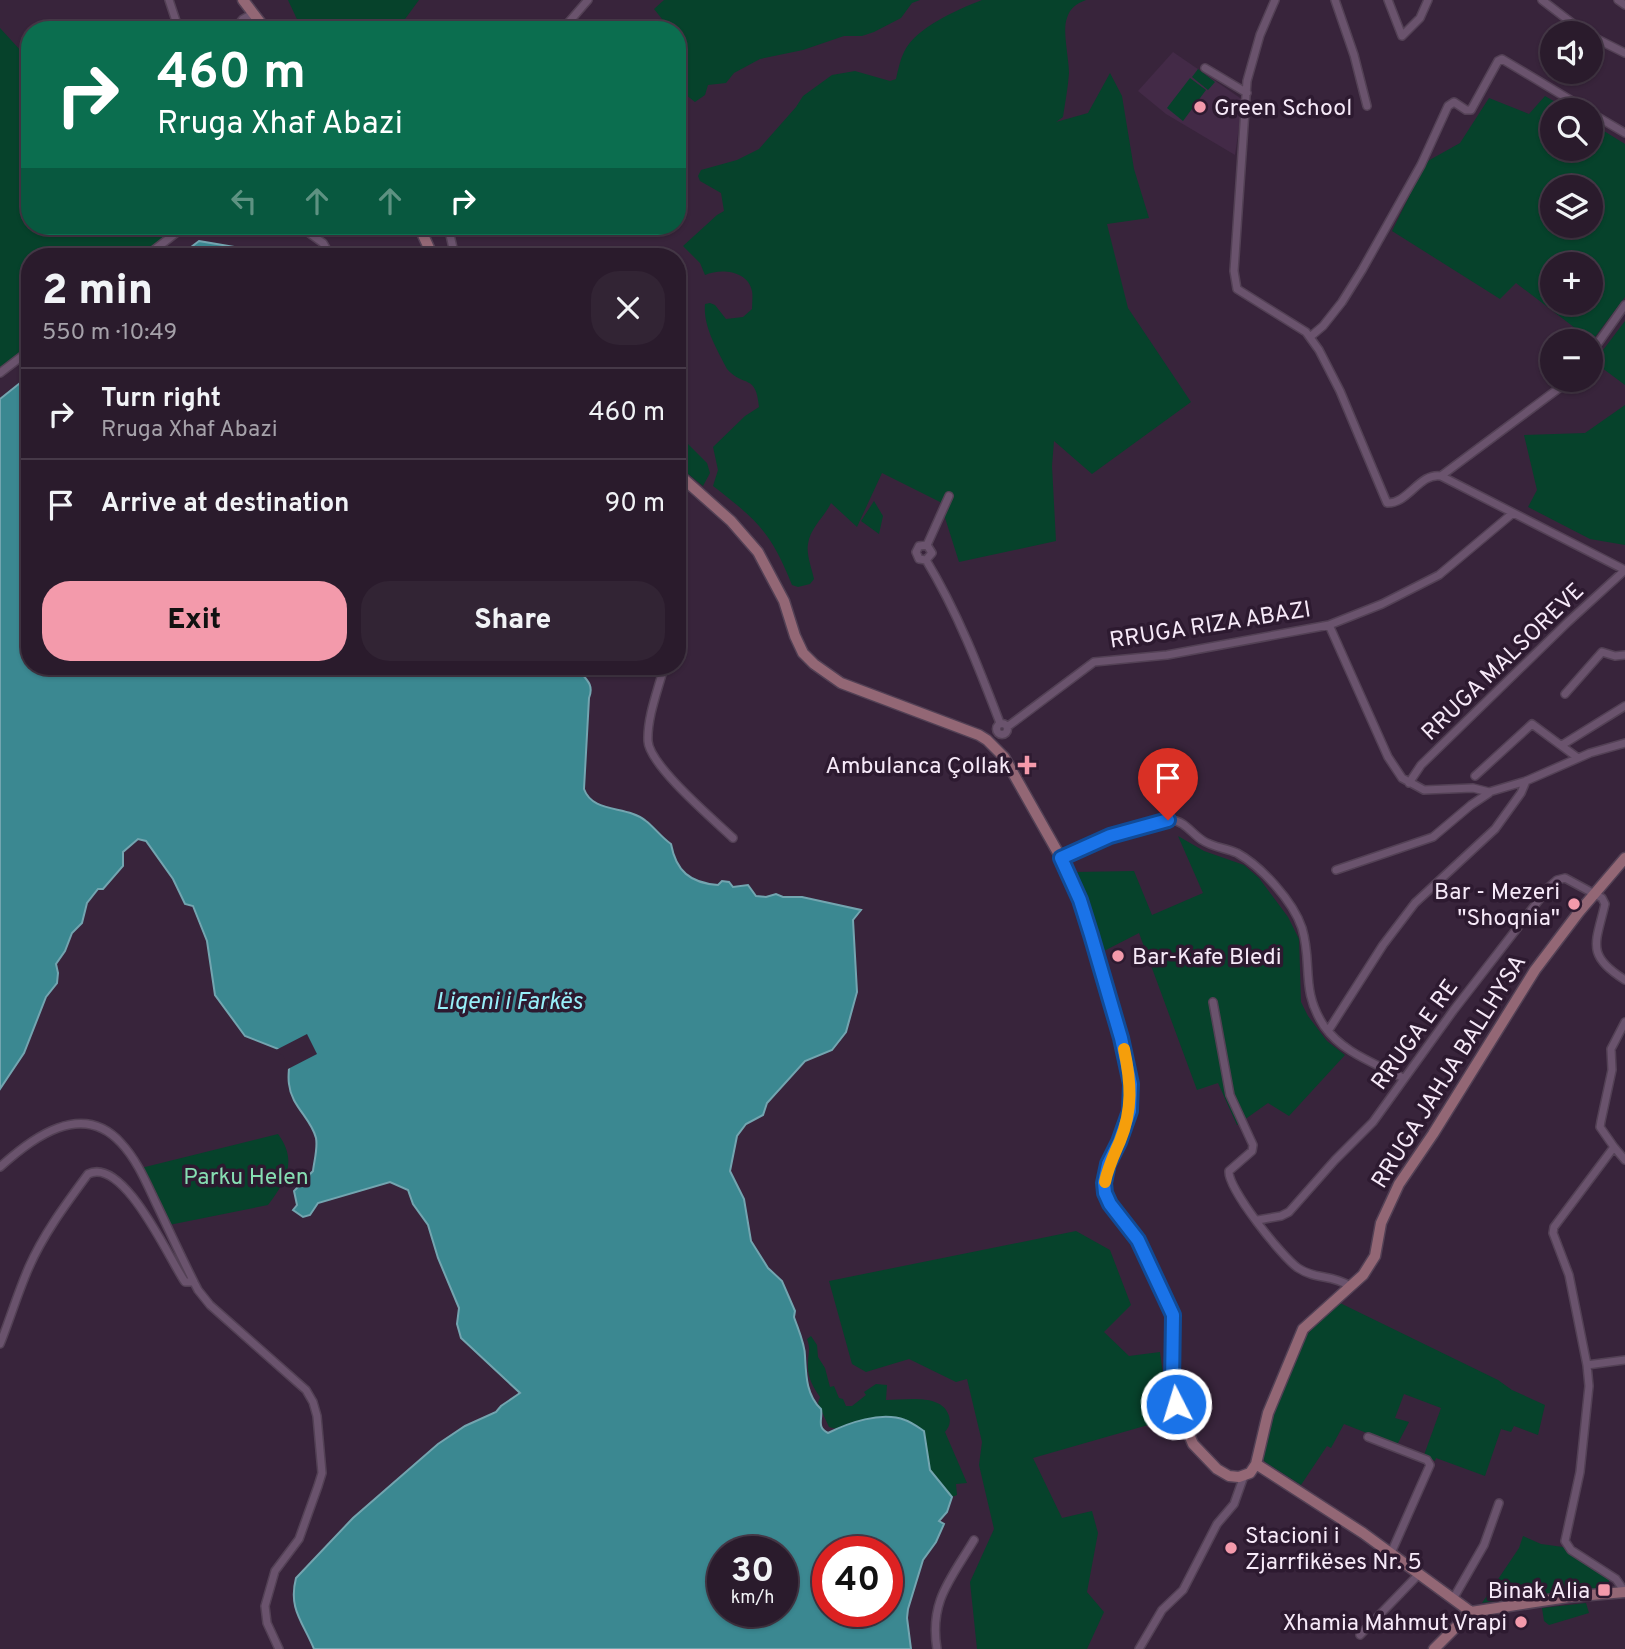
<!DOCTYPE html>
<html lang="en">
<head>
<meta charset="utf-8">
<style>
	:root { --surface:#2a1b2c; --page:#322434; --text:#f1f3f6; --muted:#a5a1a9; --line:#463948; --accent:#f39aab }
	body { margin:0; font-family:Overpass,sans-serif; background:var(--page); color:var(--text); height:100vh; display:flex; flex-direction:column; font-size:26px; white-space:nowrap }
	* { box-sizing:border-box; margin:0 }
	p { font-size:23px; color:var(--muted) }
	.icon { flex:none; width:38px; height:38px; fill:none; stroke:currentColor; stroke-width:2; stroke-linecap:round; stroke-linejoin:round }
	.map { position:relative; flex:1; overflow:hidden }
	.sheet { position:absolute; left:21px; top:248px; width:665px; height:427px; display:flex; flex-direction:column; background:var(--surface); border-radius:28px; box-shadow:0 2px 5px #0004,0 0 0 2px var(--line) }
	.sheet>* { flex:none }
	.hud { position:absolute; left:21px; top:21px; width:665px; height:214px; border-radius:28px; box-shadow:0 2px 5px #0004,0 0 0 2px var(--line); background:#0b6e4f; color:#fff; overflow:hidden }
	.fabs { position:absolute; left:1540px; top:21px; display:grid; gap:14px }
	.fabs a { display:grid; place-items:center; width:63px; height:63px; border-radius:50%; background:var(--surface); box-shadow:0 2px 5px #0004,0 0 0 2px var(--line); font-size:35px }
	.speed { position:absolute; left:707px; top:1536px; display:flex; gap:14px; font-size:35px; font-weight:700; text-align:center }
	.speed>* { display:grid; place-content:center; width:91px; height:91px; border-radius:50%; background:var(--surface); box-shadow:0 2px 5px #0004,0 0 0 2px var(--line); line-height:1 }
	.speed small { font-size:18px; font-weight:400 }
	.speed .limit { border:10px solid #d22; background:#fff; color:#111 }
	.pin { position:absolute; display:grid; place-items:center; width:60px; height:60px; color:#fff; margin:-72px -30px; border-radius:50% 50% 50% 0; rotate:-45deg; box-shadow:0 0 7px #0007 }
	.pin .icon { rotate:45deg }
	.me { position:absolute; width:77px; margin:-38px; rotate:355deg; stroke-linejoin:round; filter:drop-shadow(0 0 5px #0008) }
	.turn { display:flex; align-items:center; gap:24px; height:147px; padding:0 21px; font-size:32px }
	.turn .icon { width:91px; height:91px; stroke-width:2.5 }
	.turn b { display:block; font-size:49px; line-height:60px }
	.lanes { display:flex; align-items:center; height:66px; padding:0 21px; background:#0003; justify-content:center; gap:35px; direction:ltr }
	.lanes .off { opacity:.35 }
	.round { display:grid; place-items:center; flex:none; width:74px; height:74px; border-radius:28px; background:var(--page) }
	.headline { display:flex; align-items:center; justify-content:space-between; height:119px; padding:0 21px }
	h1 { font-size:42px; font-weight:800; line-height:52px }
	.cta { display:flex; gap:14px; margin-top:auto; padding:14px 21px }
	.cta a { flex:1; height:80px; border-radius:28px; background:var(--accent); color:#111; font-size:28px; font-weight:800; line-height:80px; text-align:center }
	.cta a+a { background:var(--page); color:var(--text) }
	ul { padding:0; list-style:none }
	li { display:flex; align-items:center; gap:21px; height:91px; padding:0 21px; border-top:2px solid var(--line) }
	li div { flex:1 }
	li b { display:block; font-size:26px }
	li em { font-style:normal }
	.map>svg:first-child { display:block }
	.built { fill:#432a47 }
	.green { fill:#06422b; fill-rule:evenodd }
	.water { fill:#3b8891; stroke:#73a5b0; stroke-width:2; fill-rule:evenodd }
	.pier { fill:#38243b }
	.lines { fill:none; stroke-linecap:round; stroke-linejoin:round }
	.street-casing { stroke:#534155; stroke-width:10 }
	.secondary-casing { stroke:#534155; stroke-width:13 }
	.street { stroke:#6a536d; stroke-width:7 }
	.secondary { stroke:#936775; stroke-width:10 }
	.route-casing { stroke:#114b97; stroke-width:18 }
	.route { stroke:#1a73e8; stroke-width:12 }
	.slow { stroke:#f59e0b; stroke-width:12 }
	.poi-dot { fill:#f39aab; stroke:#2d1a30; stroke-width:2.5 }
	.labels { text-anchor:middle; stroke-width:7; stroke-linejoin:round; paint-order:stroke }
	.poi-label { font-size:23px; fill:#f6e9f8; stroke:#2d1a30; text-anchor:end }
	.street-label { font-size:23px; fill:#f6e9f8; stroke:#2d1a30 }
	.park-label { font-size:23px; fill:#86deb2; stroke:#2d1a30 }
	.water-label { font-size:24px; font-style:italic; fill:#98eff9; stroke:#2d1a30 }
</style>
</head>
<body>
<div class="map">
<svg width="1625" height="1649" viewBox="0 0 1625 1649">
	<rect width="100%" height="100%" fill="#38243b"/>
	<path class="built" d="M1173 52 1243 100 1235 155 1166 114 1138 91Z"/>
	<path class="green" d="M288 0H419L397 30H302Z
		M664 0H920L912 3 901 18 874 32 862 36H844L803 50 760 59 734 73 726 83 708 85 705 95 695 102 686 95 677 99V30H652L666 24 654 9Z
		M982 0H1086C1076 4 1070 8 1067 18 1062 30 1069 58 1069 73 1068 88 1065 103 1063 117L1056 122 1088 113 1110 73 1122 96 1134 169 1149 218 1107 224 1128 308 1191 402 1092 474 1054 441 1052 466 1056 541 959 562 940 502 882 473 857 527 831 503C825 516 810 528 808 544 806 554 812 569 814 579L810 584 798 587 792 585C771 532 757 520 713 486L718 470 713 447 745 416 759 407C756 373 744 388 727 369 717 349 703 327 705 304L710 303 715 305 726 319 743 317 752 309C752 303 753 296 752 291 748 271 721 268 705 275L700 263 683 246 717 215 724 211 721 193 700 181 698 176 701 170 737 160 759 149 796 107 803 96 832 75 855 71 890 81 896 79C898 70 900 60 904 52 916 27 957 10 982 0Z
		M0 28 22 52 30 76V226H161L170 234 140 257H30V346L0 369Z
		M1198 69 1215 82 1208 90 1192 77Z
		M1190 78 1206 90 1183 121 1167 108Z
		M1545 96 1569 110H1552V149H1591V123L1625 144V297L1592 341 1516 283 1500 299 1392 231 1426 162 1460 143 1489 98 1529 114ZM1552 187H1591V226H1552ZM1552 264H1591V303H1552Z
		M1625 321V385L1594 362Z
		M1625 405V545L1590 539 1528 507 1537 490 1524 435 1585 433Z
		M677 433 707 463 710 473 703 486 677 465Z
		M874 501 883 516 879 534 861 521Z
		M1178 836 1204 851 1244 865 1259 878 1288 917 1299 939 1301 1002 1308 1016 1327 1041 1345 1055 1289 1116 1268 1103 1237 1125 1218 1083 1197 1090 1139 933 1104 951 1075 872 1134 871 1152 915 1203 893Z
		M278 1134C298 1161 286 1181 268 1205L169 1225 141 1168Z
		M1076 1231 1110 1250 1131 1305 1104 1332 1129 1356 1160 1352 1169 1419 1033 1458 1062 1518 1092 1511 1098 1533 1087 1592 1104 1612 1087 1649H977L970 1582 994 1529 979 1465 982 1442 967 1379 956 1382 909 1359 866 1372 852 1364 829 1281Z
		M1340 1303 1498 1380 1512 1390 1545 1405 1538 1435 1514 1426 1511 1432 1501 1429 1485 1476 1436 1458 1435 1461 1424 1455 1441 1408 1404 1394 1395 1418 1409 1422 1397 1445 1344 1424 1331 1448 1327 1446 1301 1485 1265 1462 1263 1459 1275 1411 1306 1335Z
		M811 1336 817 1345 818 1357 825 1368 830 1387 834 1386 839 1398 843 1399 846 1406H852L866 1395 864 1392 876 1384 887 1385 886 1400C906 1400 942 1393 949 1416 951 1423 949 1427 945 1432L967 1483 956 1484 957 1495 952 1497 930 1470 854 1423 837 1429 829 1427 818 1403 820 1397C813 1387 807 1377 808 1363 808 1354 811 1349 807 1339Z
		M1523 1536 1541 1544 1563 1547 1610 1579 1606 1589 1544 1594 1482 1603 1519 1548Z
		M1586 1603 1589 1613 1549 1625 1544 1621 1542 1608Z"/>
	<path class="water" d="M199 241 252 250 274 257H178Z
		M30 375V667H576C584 678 595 683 589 698L584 789C593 814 627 805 646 821 655 828 661 837 671 844 676 871 690 883 718 885L722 881 729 882 733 887 748 885 756 896 766 897 776 894 783 897H802L861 910 853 920 857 992 846 1032 832 1050 805 1061 767 1103 763 1115 746 1124 737 1136 730 1171 744 1199 751 1241 768 1268 782 1281 795 1311 794 1317C798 1329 805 1344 805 1356 806 1374 806 1395 821 1409 823 1419 816 1427 828 1433 848 1423 881 1411 905 1420 911 1422 918 1427 924 1431L930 1470 952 1497 947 1512 939 1521 944 1524 936 1542 923 1560 908 1609 907 1618 911 1649H314C303 1622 288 1609 296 1578L353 1518 438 1444 465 1426 496 1412 501 1406 520 1393 461 1338 457 1324 459 1308 438 1258 428 1225 413 1204 408 1190 390 1182 318 1203 310 1215 303 1217 293 1210 297 1205 294 1191 313 1171C314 1161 318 1149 316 1138 311 1118 291 1106 289 1084 287 1071 292 1066 286 1052L245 1036 215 995 207 941 193 906 185 904 173 879 146 841 138 839 123 852V866L103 889H98L87 903 82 923 72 933 65 951 56 964 58 973 57 983 46 997 24 1053 0 1089V399ZM723 1552H782V1612H723ZM828 1552H887V1612H828Z"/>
	<path class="pier" d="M307 1034 317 1054 286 1070 287 1064 283 1055 274 1051Z"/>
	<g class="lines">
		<g class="street-casing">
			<path id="street" d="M169 0 179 30
				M1275 0 1260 35 1247 81 1234 271 1237 289 1306 332 1319 350 1340 391 1387 503C1408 504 1420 472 1441 476L1625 570 1568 622 1421 765 1409 783
				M1335 0 1354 55 1367 106
				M1388 0 1402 36 1420 18 1428 0
				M1542 0 1585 33
				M1618 0 1625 5
				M234 30 243 19 252 14
				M562 30 588 0
				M1591 36 1625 53
				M1205 68 1247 93
				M1591 113 1625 133
				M205 226 219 231 305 230 323 243 331 257
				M448 226 455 257
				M145 257 185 226
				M1310 337 1323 326 1342 302 1362 270 1421 165 1448 106 1454 102 1466 110H1471L1498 61 1502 59 1587 110
				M1591 353 1625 305
				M0 373 30 350
				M1441 476 1570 380
				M927 545 949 496
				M926 560C957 611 979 668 1000 723
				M926 560 919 559 916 552 919 546 927 545
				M926 560 932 553 927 545
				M1329 625 1388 757 1402 778 1424 790 1473 788 1489 792 1526 781 1590 753 1625 743
				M664 667C658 690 647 717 648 741 649 765 714 820 733 838
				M1565 694 1602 652 1615 656 1625 655
				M996.5 729a5.5 5.5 0 1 1 11 0a5.5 5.5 0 1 1-11 0Z
				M1007 727 1094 662 1167 655 1329 625 1382 604 1439 575 1513 513
				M1562 745 1625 706
				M1475 776 1532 724 1578 758
				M1061 858C1089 845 1116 834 1145 826 1154 824 1163 820 1171 820 1185 821 1191 833 1202 840 1212 847 1225 848 1237 853 1261 866 1293 901 1302 928 1313 964 1300 990 1324 1026 1343 1053 1375 1063 1403 1078
				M1336 870 1433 837 1471 805 1489 793
				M1213 1002 1230 1095 1253 1145 1252 1151 1229 1171C1227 1188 1282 1257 1298 1268 1316 1280 1331 1274 1350 1286
				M1328 1031 1383 945 1415 903 1495 829 1521 793 1526 781
				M1614 1147 1625 1160
				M0 1167C32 1138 82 1100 121 1143 137 1160 146 1182 156 1203 170 1232 183 1261 198 1290L210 1305 306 1390 313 1402 317 1416 322 1473 318 1486 299 1539 275 1571 265 1606 267 1623 279 1649
				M1258 1220 1281 1216 1289 1212 1335 1160 1373 1122 1453 1011 1549 887 1557 880 1565 878 1602 898 1605 904C1596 943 1585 955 1625 980
				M0 1344C10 1319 18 1292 29 1267 44 1233 66 1204 88 1174 124 1156 169 1259 185 1282H194
				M1587 1365 1625 1360
				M1368 1437 1427 1460 1430 1465 1391 1553
				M1625 1592 1616 1579 1571 1550 1565 1541 1580 1472 1589 1386 1587 1365 1569 1275 1553 1233 1554 1227 1614 1147 1600 1127 1601 1121 1612 1070 1611 1049 1625 1022
				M1453 1599 1484 1545 1499 1503
				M1360 1635 1419 1574
				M937 1649C929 1601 951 1579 974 1540
				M1139 1649 1162 1610 1183 1590 1217 1524 1234 1504 1244 1476"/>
		</g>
		<g class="secondary-casing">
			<path id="secondary" d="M243 0 266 30
				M419 226 433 257
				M677 473 731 521 758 552 784 601 795 636 803 653 814 664 841 683 979 735 987 740 1004 757 1061 858 1079 900 1129 1071 1131 1084 1130 1111 1119 1142 1108 1164 1104 1183 1105 1193 1110 1204 1138 1240 1166 1298 1173 1315 1174 1327 1172 1386 1176 1404 1193 1444 1217 1469 1229 1476 1239 1477 1250 1473 1256 1464 1268 1413 1303 1329 1363 1275 1375 1256 1381 1223 1399 1184 1433 1134 1535 970 1579 912 1625 858
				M1256 1464 1363 1533 1471 1612
				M1434 1649 1471 1612 1568 1597 1625 1592"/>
		</g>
		<use href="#street" class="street"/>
		<use href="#secondary" class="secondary"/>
	</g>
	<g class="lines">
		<g class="route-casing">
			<path id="route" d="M1168 820 1110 836 1061 858 1080 900 1091 935 1121 1038 1131 1084 1130 1111 1119 1142 1108 1164 1104 1183 1105 1193 1110 1204 1138 1240 1173 1315 1172 1385 1176 1404"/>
		</g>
		<use href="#route" class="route"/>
		<path class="slow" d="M1105 1182C1108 1167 1114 1155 1120 1141 1133 1109 1131 1082 1124 1049"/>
	</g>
	<g class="poi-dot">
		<circle cx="1200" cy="107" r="7"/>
		<path d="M1023.5 754.5h7v7h7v7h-7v7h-7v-7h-7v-7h7z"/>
		<circle cx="1574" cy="904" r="7"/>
		<circle cx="1118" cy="956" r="7"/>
		<circle cx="1231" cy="1548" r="7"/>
		<rect x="1597" y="1583" width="14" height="14" rx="3.5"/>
		<circle cx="1521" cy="1622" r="7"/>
	</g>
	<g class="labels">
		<g class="poi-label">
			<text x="1214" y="115" text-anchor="start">Green School</text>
			<text x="1011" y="773">Ambulanca Çollak</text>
			<text x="1560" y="899">Bar - Mezeri<tspan x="1560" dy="26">"Shoqnia"</tspan></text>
			<text x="1132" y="964" text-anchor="start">Bar-Kafe Bledi</text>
			<text x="1245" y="1543" text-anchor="start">Stacioni i<tspan x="1245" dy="26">Zjarrfikëses Nr. 5</tspan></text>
			<text x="1590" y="1598">Binak Alia</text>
			<text x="1507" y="1630">Xhamia Mahmut Vrapi</text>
		</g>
		<g class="street-label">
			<text transform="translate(1210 624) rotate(-9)" y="8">RRUGA RIZA ABAZI</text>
			<text transform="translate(1502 661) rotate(-44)" y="8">RRUGA MALSOREVE</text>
			<text transform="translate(1414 1034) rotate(-54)" y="8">RRUGA E RE</text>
			<text transform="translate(1448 1071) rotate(-58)" y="8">RRUGA JAHJA BALLHYSA</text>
		</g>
		<g class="park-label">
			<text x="246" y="1184">Parku Helen</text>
		</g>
		<g class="water-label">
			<text x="509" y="1009">Liqeni i Farkës</text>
		</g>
	</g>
</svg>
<div class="fabs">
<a><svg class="icon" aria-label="sound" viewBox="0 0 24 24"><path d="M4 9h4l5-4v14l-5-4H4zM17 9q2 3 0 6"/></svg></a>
<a><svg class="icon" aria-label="search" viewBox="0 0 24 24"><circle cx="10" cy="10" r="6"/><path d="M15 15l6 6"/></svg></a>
<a><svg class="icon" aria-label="layers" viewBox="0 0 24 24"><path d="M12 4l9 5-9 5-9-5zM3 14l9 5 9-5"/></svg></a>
<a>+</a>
<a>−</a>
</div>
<div class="speed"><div>30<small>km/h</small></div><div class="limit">40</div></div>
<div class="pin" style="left:1168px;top:820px;background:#d93025"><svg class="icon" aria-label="arrive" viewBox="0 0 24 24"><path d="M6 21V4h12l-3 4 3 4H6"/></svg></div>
<svg class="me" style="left:1176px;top:1404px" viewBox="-20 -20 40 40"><circle r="17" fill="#1a73e8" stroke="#fff" stroke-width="3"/><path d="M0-11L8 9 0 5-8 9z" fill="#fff"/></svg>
<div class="hud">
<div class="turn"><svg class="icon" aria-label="right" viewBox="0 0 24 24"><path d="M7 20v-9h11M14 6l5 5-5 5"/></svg><div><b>460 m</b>Rruga Xhaf Abazi</div></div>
<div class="lanes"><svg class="icon off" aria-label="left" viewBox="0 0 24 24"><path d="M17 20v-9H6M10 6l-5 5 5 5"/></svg><svg class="icon off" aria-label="ahead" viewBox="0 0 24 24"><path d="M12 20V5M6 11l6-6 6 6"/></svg><svg class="icon off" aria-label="ahead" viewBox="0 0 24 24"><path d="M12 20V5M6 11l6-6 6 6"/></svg><svg class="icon" aria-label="right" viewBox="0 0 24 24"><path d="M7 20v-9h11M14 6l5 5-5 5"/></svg></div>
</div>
<section class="sheet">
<div class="headline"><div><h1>2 min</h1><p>550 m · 10:49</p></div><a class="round"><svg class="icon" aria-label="close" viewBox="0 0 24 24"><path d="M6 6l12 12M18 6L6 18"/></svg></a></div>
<ul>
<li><svg class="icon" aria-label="right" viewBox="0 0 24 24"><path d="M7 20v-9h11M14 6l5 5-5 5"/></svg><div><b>Turn right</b><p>Rruga Xhaf Abazi</p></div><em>460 m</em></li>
<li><svg class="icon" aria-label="arrive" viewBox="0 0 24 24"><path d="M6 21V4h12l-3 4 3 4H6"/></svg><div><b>Arrive at destination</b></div><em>90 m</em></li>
</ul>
<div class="cta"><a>Exit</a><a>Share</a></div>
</section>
</div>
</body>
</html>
